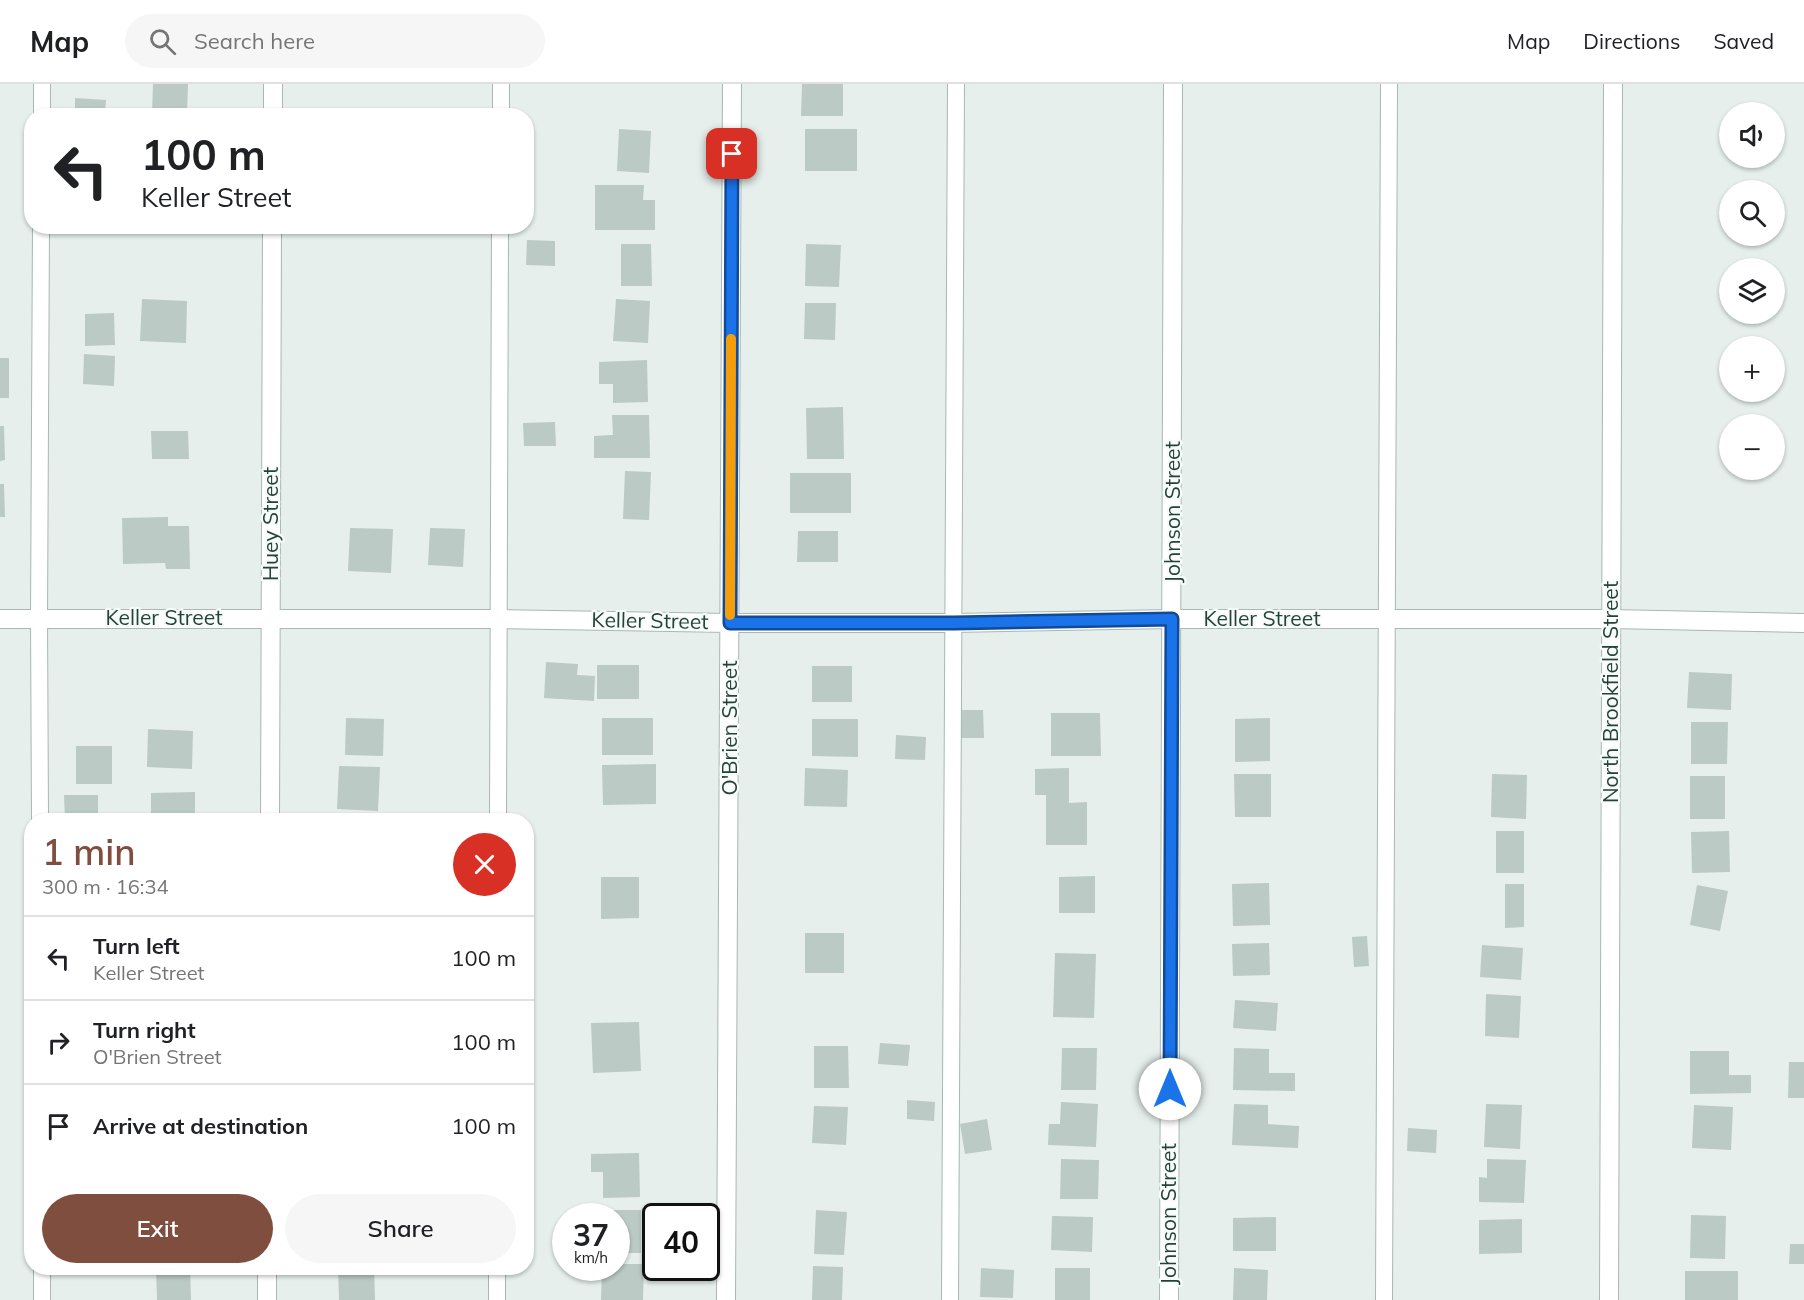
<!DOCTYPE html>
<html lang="en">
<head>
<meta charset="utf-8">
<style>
	:root { --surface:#fff; --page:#f6f6f6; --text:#202124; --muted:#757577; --line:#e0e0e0; --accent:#7f4e3f }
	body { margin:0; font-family:Mulish,sans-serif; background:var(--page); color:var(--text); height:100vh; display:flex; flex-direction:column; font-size:22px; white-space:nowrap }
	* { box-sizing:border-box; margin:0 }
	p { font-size:20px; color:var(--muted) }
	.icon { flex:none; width:33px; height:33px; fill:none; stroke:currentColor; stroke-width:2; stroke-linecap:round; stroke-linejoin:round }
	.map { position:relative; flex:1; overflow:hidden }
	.side { position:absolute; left:24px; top:729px; width:510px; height:462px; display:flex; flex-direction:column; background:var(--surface); border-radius:24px; box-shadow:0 2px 4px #0004 }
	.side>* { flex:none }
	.top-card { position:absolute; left:24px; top:24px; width:510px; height:126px; border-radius:24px; box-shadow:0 2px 4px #0004; background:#fff; color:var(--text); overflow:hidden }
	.tools { position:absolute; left:1719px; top:18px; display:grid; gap:12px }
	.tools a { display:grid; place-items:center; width:66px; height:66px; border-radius:50%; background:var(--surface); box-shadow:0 2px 4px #0004; font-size:30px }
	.speed { position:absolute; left:552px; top:1119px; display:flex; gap:12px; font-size:30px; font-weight:700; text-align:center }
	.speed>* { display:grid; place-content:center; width:78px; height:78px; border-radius:50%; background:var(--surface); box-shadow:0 2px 4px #0004; line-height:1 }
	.speed small { font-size:15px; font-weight:400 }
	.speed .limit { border:3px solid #111; border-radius:9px; background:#fff; color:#111 }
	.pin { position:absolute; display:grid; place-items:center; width:51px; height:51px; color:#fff; margin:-26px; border-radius:12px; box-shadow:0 3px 9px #0006 }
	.me { position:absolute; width:66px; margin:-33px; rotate:0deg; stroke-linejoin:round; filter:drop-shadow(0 0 4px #0008) }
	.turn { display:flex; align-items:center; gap:21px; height:126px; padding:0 18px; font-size:27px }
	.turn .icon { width:78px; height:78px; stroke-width:2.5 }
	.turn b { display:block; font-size:42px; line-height:51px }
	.round { display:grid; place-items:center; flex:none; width:63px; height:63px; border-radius:32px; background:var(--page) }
	.headline { display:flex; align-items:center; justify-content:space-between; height:102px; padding:0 18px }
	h1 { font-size:36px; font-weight:600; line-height:45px; color:var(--accent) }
	.cta { display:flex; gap:12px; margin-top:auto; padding:12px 18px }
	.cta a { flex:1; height:69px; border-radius:36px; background:var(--accent); color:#fff; font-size:24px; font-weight:600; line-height:69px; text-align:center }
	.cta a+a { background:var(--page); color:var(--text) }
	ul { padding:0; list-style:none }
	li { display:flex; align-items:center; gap:18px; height:84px; padding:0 18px; border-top:2px solid var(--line) }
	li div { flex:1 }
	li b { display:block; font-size:22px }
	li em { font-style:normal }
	header { display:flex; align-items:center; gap:36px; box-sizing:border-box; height:84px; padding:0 30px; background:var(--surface); border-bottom:2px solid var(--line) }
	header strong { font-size:28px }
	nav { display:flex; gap:33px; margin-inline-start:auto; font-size:21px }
	.search { width:420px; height:54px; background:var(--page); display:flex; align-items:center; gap:15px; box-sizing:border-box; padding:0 21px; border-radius:33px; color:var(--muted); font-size:22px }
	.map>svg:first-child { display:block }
	.building { fill:#bbcac4 }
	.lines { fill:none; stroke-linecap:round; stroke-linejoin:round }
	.service-casing { stroke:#a8b8b2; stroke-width:18 }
	.minor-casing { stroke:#a8b8b2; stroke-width:20 }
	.tertiary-casing { stroke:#a8b8b2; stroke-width:20 }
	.service { stroke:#fff; stroke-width:16 }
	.minor { stroke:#fff; stroke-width:18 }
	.tertiary { stroke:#fff; stroke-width:18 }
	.route-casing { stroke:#114b97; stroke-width:15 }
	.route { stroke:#1a73e8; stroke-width:10 }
	.slow { stroke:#f59e0b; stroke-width:10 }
	.labels { text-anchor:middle; stroke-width:4.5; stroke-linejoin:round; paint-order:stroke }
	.street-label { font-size:21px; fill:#24423a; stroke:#f7fbf9 }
</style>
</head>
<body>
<header>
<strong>Map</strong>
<div class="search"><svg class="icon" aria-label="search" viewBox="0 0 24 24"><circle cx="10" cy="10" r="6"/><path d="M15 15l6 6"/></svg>Search here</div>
<nav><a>Map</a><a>Directions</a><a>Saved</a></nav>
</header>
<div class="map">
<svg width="1804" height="1216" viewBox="0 0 1804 1216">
	<rect width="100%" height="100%" fill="#e6efeb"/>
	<path class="building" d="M153 0H188L187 31 152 30Z
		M802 0H843V32H801Z
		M75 14 106 16 105 31 75 29Z
		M619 45 651 47 649 89 617 87Z
		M805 45H857V87H805Z
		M595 101H644L643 116H655V146H595Z
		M527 156 555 157V182L526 181Z
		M621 160H651L652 202H621Z
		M806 160 841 161 839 203 805 202Z
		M142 215 187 217 186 259 140 257Z
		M616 215 650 217 648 259 613 257Z
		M805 219H836L835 256 804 255Z
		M114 229 115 261 85 262V230Z
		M84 270 115 272 114 302 83 300Z
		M0 274H9V314H0Z
		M647 276 648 318 613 319V300H599V278Z
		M843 323 844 375H807L806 324Z
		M612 331H649L650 374H594V352L613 351Z
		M555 338 556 362H524L523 339Z
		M0 342H4L5 376 0 377Z
		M151 347H188L189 375H152Z
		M625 387 651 388 649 436 623 435Z
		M790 389H851V429H790Z
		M0 400H4L5 433H0Z
		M168 433V442H189L190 485H166L165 479 123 480 122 434Z
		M350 444 393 445 391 489 348 487Z
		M430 444 465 445 463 483 428 481Z
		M798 447H838V478H797Z
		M546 578 578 580 577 591 595 592 594 617 544 614Z
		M597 581H639V615H597Z
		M812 582H852V618H812Z
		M1689 588 1732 590 1731 626 1687 624Z
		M958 626H983L984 654H959Z
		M1051 629H1100L1101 672H1051Z
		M346 634 384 635 383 672 345 671Z
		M602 634H653V671H602Z
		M1270 634V677L1235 678V635Z
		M812 635H858V673L812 672Z
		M1691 638H1728L1727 680H1691Z
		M148 645 193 647 192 685 147 683Z
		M896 651 926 653 925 676 895 675Z
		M76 662H112V700H76Z
		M656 680V720L603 721 602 681Z
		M339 682 380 683 378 727 337 725Z
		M805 684 848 686 847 723 804 722Z
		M1069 684V719L1087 718V761H1046V711H1035V685Z
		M1234 690H1271V733H1235Z
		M1492 690 1527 691 1526 735 1491 733Z
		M1690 692H1725V735H1690Z
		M195 708V736H151V709Z
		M64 711H98V736H65Z
		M1496 747H1524V789H1496Z
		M1729 747 1730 788 1692 789 1691 748Z
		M1095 792V829H1059V793Z
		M601 793H639V834L601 835Z
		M1269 799 1270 841 1233 842 1232 800Z
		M1505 800H1524V843L1505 844Z
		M1697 801 1728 807 1720 847 1690 841Z
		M805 849H844V889H805Z
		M1367 852 1369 882 1354 883 1352 853Z
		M1269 859 1270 891 1233 892 1232 860Z
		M1482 861 1523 864 1521 896 1480 893Z
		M1055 869 1096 870 1094 934 1053 933Z
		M1486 910 1521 912 1519 954 1485 952Z
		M1235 916 1278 919 1276 947 1233 944Z
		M639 938 641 987 593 989 591 939Z
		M880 959 910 961 908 982 878 980Z
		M814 962H848L849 1004H814Z
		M1062 964H1097L1096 1006H1061Z
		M1234 964 1269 965V989H1295V1007L1233 1006Z
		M1690 967H1729V991H1751V1009L1690 1010Z
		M1789 978H1804V1014H1788Z
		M907 1016 935 1018 934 1037 907 1035Z
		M1061 1018 1098 1020 1096 1063 1048 1061 1049 1040H1060Z
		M1234 1020 1268 1021V1040L1299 1042 1298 1064 1232 1061Z
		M1486 1020 1522 1021 1520 1065 1484 1063Z
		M1694 1021 1733 1023 1731 1066 1692 1064Z
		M814 1022 848 1023 846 1061 812 1059Z
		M987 1035 992 1066 965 1070 960 1040Z
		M1408 1044 1437 1046 1436 1069 1407 1067Z
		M639 1069 640 1113 603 1114V1088H591V1070Z
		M1061 1075 1099 1076 1098 1115H1060Z
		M1487 1075 1526 1076 1524 1119 1479 1118V1093L1487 1094Z
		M603 1126H641V1169H616V1132H603Z
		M816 1126 847 1128 844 1171 814 1170Z
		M1691 1131 1726 1132 1725 1175 1690 1174Z
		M1052 1132 1093 1133 1092 1168 1051 1166Z
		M1276 1133V1167H1233V1134Z
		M1522 1135V1169L1479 1170V1136Z
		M1790 1160H1804V1180H1789Z
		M616 1180H644L643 1216H601L602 1184H616Z
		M813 1182 843 1183 842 1216H812Z
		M156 1184H190L191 1216H157Z
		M338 1184H374L375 1216H339Z
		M981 1184 1014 1186 1013 1214 980 1213Z
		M1055 1184H1090V1216H1055Z
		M1234 1184 1268 1186 1267 1216H1233Z
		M1685 1187H1738V1216H1685Z"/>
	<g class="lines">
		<g class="service-casing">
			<path id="service" d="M42 32V0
				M501 32V0
				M40 736 39 535 41 142
				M498 736 500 142
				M42 1184V1216
				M497 1216V1184
				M950 1216 956 0
				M1384 1216 1389 0"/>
		</g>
		<g class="minor-casing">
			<path id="minor" d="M273 32V0
				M0 535H499L730 539H954L1172 535H1611L1804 539
				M270 736 272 142
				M267 1216V1184
				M726 1216 732 0
				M1609 1216 1613 0"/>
		</g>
		<g class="tertiary-casing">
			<path id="tertiary" d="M1169 1216 1173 0"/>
		</g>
		<use href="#service" class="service"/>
		<use href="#minor" class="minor"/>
		<use href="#tertiary" class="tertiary"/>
	</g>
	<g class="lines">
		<g class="route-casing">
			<path id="route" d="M732 70 730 539H954L1172 535 1170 1005"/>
		</g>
		<use href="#route" class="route"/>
		<path class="slow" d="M730 531 731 255"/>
	</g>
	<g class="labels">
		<g class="street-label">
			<text transform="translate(1173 428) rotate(-90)" y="7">Johnson Street</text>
			<text transform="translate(271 440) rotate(-90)" y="7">Huey Street</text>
			<text x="164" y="541">Keller Street</text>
			<text x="1262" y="542">Keller Street</text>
			<text transform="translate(650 537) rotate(1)" y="7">Keller Street</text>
			<text transform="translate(1611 608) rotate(-90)" y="7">North Brookfield Street</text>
			<text transform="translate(730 644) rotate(-90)" y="7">O'Brien Street</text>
			<text transform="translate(1169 1130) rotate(-90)" y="7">Johnson Street</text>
		</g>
	</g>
</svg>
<div class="tools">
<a><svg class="icon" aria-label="sound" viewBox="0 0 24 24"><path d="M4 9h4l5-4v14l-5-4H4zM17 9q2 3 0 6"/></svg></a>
<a><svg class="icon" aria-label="search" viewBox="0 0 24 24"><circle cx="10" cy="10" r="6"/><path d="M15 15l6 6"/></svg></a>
<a><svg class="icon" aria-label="layers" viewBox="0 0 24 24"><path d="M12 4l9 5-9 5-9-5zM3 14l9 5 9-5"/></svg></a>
<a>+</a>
<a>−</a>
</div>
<div class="speed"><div>37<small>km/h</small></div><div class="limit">40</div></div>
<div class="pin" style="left:732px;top:70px;background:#d93025"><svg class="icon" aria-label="arrive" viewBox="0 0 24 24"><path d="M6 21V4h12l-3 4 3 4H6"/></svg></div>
<svg class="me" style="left:1170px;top:1005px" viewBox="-20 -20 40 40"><circle r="19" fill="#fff"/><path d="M0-13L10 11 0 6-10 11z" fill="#1a73e8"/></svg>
<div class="top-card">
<div class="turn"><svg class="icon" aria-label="left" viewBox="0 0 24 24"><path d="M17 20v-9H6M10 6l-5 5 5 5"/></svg><div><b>100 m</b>Keller Street</div></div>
</div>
<section class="side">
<div class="headline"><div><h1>1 min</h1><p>300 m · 16:34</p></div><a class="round" style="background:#d93025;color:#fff"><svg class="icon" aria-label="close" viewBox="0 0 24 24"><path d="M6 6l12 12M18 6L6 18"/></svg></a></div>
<ul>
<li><svg class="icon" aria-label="left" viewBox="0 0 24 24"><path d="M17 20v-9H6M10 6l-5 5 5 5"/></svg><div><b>Turn left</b><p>Keller Street</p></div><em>100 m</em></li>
<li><svg class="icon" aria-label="right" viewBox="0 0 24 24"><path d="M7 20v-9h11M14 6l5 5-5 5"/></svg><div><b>Turn right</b><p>O'Brien Street</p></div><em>100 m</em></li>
<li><svg class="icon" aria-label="arrive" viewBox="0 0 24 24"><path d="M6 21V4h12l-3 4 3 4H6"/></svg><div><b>Arrive at destination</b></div><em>100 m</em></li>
</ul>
<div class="cta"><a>Exit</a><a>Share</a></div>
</section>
</div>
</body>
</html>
